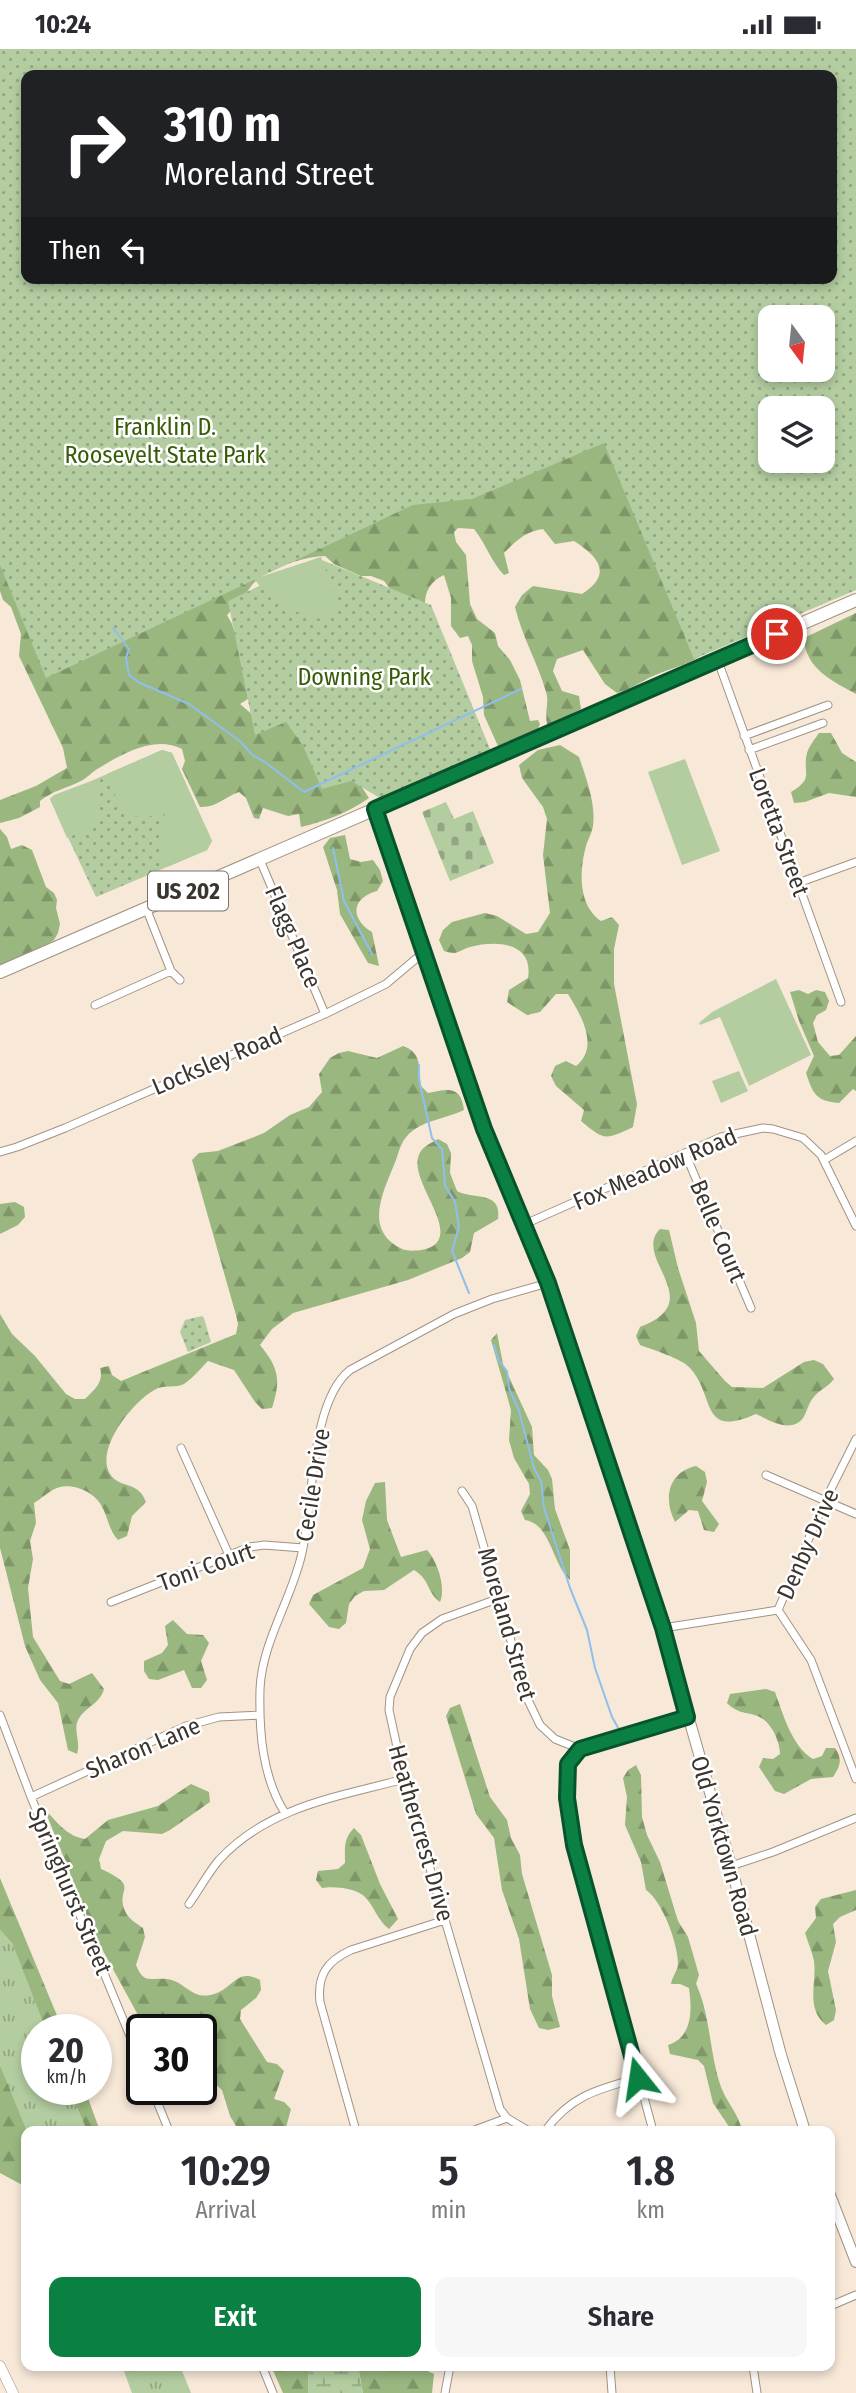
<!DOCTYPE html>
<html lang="en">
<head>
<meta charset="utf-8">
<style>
	:root { --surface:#fff; --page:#f7f7f7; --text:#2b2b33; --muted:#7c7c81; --accent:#0b8043 }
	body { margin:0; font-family:"Fira Sans Condensed",sans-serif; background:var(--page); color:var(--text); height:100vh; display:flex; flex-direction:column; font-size:26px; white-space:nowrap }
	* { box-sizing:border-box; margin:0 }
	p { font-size:23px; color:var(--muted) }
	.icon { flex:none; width:38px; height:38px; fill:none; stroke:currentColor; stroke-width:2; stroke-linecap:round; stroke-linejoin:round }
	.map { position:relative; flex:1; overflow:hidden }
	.sheet { position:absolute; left:21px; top:2077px; width:814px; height:245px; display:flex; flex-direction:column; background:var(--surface); border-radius:14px; box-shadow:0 4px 10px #0003 }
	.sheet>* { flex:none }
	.hud { position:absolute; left:21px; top:21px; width:816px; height:214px; border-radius:14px; box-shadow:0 4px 10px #0003; background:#202124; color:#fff; overflow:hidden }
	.needle { width:46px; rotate:165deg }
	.buttons { position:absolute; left:758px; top:256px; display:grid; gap:14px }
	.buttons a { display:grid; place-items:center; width:77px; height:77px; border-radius:14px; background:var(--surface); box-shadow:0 4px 10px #0003; font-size:35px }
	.speed { position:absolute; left:21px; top:1965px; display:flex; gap:14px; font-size:35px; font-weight:700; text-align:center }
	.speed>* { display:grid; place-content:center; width:91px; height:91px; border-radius:50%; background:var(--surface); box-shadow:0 4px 10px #0003; line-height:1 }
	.speed small { font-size:18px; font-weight:400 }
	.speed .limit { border:4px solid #111; border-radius:10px; background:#fff; color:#111 }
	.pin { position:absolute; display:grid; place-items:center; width:60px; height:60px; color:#fff; margin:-30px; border:4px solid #fff; border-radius:50%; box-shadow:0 2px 7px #0007 }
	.me { position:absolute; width:77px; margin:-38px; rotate:345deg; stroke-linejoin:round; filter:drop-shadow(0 0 5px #0008) }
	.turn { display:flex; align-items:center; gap:24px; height:147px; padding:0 28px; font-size:32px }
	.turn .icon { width:91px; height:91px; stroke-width:2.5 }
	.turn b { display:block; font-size:49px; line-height:60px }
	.then { display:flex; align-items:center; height:66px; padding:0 28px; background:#0003; gap:14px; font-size:26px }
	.eta { display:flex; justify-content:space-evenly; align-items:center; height:119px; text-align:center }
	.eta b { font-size:42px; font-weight:600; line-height:49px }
	.button { display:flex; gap:14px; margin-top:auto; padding:14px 28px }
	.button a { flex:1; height:80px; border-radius:14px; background:var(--accent); color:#fff; font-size:28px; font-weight:600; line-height:80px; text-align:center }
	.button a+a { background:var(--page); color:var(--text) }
	.status { display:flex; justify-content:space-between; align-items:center; height:49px; padding:0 35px; background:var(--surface); direction:ltr }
	.status svg { height:19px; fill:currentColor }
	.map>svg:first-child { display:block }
	.grass { fill:url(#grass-tufts) }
	.forest { fill:url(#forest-firs) }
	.wetland { fill:url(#wetland-marsh) }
	.cemetery { fill:url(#cemetery-stones) }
	.park { fill:url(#park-dots); fill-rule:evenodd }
	.garden { fill:#b3cca0 }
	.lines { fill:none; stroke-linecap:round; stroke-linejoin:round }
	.stream { stroke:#8ebfee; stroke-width:2 }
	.minor-casing { stroke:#a19384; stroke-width:9 }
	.tertiary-casing { stroke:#a19384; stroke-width:11 }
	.secondary-casing { stroke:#a19384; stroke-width:12 }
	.trunk-casing { stroke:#a19384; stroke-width:14 }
	.minor { stroke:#fff; stroke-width:7 }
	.tertiary { stroke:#fff; stroke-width:10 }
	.secondary { stroke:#fff; stroke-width:10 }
	.trunk { stroke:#fff; stroke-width:12 }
	.route-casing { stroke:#07532c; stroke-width:18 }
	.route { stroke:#0b8043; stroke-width:12 }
	.labels { text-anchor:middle; stroke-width:5; stroke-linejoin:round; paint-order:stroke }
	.shield { fill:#fff; stroke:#76726d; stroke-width:2 }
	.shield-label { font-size:23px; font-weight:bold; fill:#3b352e }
	.park-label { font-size:24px; fill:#385c06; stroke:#fff }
	.street-label { font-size:24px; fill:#3b352e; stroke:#fff }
</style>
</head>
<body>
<div class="status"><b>10:24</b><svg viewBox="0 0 49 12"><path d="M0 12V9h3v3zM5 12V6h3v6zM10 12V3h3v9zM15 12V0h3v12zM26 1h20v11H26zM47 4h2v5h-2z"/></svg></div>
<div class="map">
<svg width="856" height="2344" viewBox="0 0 856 2344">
	<defs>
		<pattern id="grass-tufts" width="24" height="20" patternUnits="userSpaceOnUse" patternTransform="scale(1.75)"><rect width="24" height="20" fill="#b3cca0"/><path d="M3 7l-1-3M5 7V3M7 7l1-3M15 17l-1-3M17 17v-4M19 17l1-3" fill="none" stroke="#93a683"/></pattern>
		<pattern id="forest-firs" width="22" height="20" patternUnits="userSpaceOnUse" patternTransform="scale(1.75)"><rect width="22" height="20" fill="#99b77f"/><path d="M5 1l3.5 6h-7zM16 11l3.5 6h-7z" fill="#7e9668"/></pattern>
		<pattern id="wetland-marsh" width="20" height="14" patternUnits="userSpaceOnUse" patternTransform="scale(1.75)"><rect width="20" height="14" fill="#b3cca0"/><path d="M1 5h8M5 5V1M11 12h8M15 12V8" fill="none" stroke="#93a683"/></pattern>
		<pattern id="cemetery-stones" width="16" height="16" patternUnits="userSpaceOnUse" patternTransform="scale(1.75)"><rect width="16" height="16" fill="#b3cca0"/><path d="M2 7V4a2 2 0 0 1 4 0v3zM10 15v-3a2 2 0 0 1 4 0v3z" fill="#93a683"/></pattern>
		<pattern id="park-dots" width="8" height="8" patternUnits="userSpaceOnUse" patternTransform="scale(1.75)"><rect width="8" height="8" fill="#b3cca0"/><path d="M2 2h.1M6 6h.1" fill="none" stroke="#93a683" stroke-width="1.8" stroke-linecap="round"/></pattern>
	</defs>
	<rect width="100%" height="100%" fill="#f7e8d8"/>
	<path class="grass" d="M0 1881 12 1894 46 1981H37V2040L70 2041 87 2082H27L0 2016Z
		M122 2317H180L191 2344H132Z"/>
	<path class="forest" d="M0 0 26 26V229L770 268V320L580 327 699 608C684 617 669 620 653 627 640 633 631 640 617 644L605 635 583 601 557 610 553 622 562 642 579 647 581 660 548 677C543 665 550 655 546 643 538 614 522 588 515 558L522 546 533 537 582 545C613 525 599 508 574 492L555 495 543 480C526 482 516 492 504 504L509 524 504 526C492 514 486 495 474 480L458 479 454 483 456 493 466 506 470 555 477 570 495 584 498 597 510 611 520 631 530 672 538 671 540 675 538 680 498 697 484 666 483 648 472 612V596L468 587 460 589 451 577V549L444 526C429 533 424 544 425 560L390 540 384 532 371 527H361L334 515 325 507C306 507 264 520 252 536 245 546 236 557 227 566L232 575 254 646 240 655 254 667 287 670 359 734 369 749C348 764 325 772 301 778L299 765 288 767 263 759 259 770 254 769 246 749 239 743C225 748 216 759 200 758L182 720 185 712 182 700C155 686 122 705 99 719 92 723 87 729 81 732 67 739 52 742 40 752V758L19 769 0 774V751L36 737 67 719 63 699 19 607 21 585 11 558 3 551 0 542V494L31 417Z
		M856 564V645C832 632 805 619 804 589Z
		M819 684H831L842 704 856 713V748L829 744 805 753 794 754 791 743C815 729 802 724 807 704 809 697 815 690 819 684Z
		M560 696 579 708C586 729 596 754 593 777 592 784 588 790 586 797 579 822 578 856 601 872L612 868 619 876 614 900V935L637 1055 633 1078C605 1091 605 1092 581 1072L584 1061 556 1037 551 1027 555 1017 566 1012 576 1017C600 998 581 966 568 945H556L540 963 527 966 507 953 509 941 528 929C534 893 496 891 470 898 465 899 460 903 455 904 451 904 448 903 444 902L439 891 443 881 452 873 485 864 497 867 526 885 538 883 550 864 543 806 547 770 543 758 522 729 519 716 538 701Z
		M0 780 7 788 11 800 22 796 32 801 46 838 54 844 57 851 56 859 60 875 58 884 54 891 45 897 0 916Z
		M345 786 350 810 361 813 373 811 380 821 383 832 377 842C351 849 350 870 372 883L379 917 368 914 340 865 337 841 323 798 330 789Z
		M799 941 808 945 816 941 825 943 829 952 826 961 817 966 813 974 818 993 830 1007 839 1006 856 987V1042L853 1040 839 1054C816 1052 813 1045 806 1024L814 1007 799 972 790 943Z
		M403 997C422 1003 419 1020 421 1037L428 1044C447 1040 461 1036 464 1061 446 1070 421 1071 407 1087 400 1094 398 1107 394 1116 382 1145 364 1182 402 1200 409 1203 425 1202 433 1197 460 1178 403 1127 421 1102 424 1097 433 1093 438 1090L447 1095 451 1104 450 1124 457 1142C473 1151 502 1141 498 1170L474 1184 470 1203 462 1209 408 1231 293 1264 272 1280 260 1296C279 1319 281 1331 272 1359L262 1360 255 1353 234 1321 208 1312C200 1320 193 1329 184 1335 176 1339 167 1336 158 1339 135 1349 94 1400 110 1425 119 1440 138 1431 146 1453L132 1467 127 1487 118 1491C108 1480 108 1467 101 1456 94 1443 72 1433 57 1439 49 1442 41 1450 34 1454L36 1474 30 1492 33 1510 28 1539 33 1588 60 1632 69 1635 92 1624 104 1640C100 1655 85 1658 78 1671 73 1681 81 1693 77 1705L68 1701 58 1654 40 1631 25 1597 0 1499V1265L12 1285 35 1307 66 1345 75 1350H85C95 1340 104 1333 100 1319L109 1317 112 1326 121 1332 236 1285 238 1275 236 1266 192 1111 199 1104 218 1102 264 1084 290 1066 309 1058 322 1043 319 1025 330 1009 339 1004 348 1002 377 1009Z
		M15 1153 24 1158 25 1168 18 1176 0 1185V1155Z
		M660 1180 669 1181 678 1219 696 1274 699 1302 725 1332 732 1338 763 1339 804 1313 814 1311 823 1315 834 1330C828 1338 819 1341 813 1349 808 1355 807 1363 803 1369 791 1385 769 1371 756 1365 699 1390 716 1347 690 1319 681 1309 653 1301 640 1296L636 1287 640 1278C710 1252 631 1209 660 1180Z
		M497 1284 503 1315 532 1378 534 1406 548 1421 552 1430 555 1460 570 1501V1531C552 1515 551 1475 525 1471L521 1462 530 1445 529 1435 514 1409 509 1391 511 1361 491 1291Z
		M696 1417 705 1423 707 1433 702 1452 719 1475 714 1483 704 1481 698 1462 689 1461 675 1473C663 1450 668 1423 696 1417Z
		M385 1433 387 1471 401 1508 427 1501C438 1513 446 1539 440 1553 426 1542 431 1532 414 1521L384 1541 364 1542 355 1547 349 1555 346 1574 339 1580 329 1578 309 1555 313 1546 363 1519 370 1500 362 1471 366 1452 375 1434Z
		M173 1571 187 1585 203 1586 209 1594 201 1612 207 1631 201 1639H192L184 1621 158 1631 149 1630 144 1622V1612L162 1604 168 1596 165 1577Z
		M766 1640 775 1643C783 1665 792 1698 813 1710L822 1707 826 1699H835C843 1711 840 1717 833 1728L811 1730 784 1745 775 1742 759 1718 763 1709 773 1710 780 1705C780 1694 773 1677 763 1670 752 1662 739 1667 727 1654L730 1645Z
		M460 1655 490 1748 507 1771 511 1789 520 1806 522 1825 552 1926V1947L560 1978 548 1981 539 1979 530 1960 519 1890 502 1841 494 1789 476 1765 446 1667 450 1659Z
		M636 1716 641 1726 642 1768 647 1786 660 1813 678 1872 688 1888 699 1926 696 1935C711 1967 709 2004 721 2038 727 2054 739 2065 742 2082H732L713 2054 704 2017 698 2011 670 2005 668 1996C693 1988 692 1961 689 1939L680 1935H671C672 1928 678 1921 678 1915 678 1895 663 1853 646 1841L641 1813 625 1776 627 1748 623 1729 628 1721Z
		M191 1735 209 1743 210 1753 170 1781 162 1785 123 1782 106 1792 99 1810 101 1820C143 1839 113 1839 126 1864 129 1870 137 1875 143 1879L145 1888 136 1916C144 1936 150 1928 167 1930 186 1932 192 1954 217 1944 234 1937 238 1919 260 1931L261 1941 256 1949 241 1961 240 1970 267 2013 277 2015 284 2022 274 2050 284 2053 291 2060 285 2082H239L230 2067 222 2041 201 2022V1981H170C161 1972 149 1973 138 1966L96 1889 44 1759C56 1772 66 1787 85 1790L108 1771 158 1757Z
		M354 1779 361 1786 380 1835 398 1870 389 1880C377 1871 375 1858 365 1848 356 1839 334 1837 322 1839L316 1831 318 1822 338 1820 345 1814C345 1800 343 1790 354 1779Z
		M0 1829 63 1981H46L12 1894 0 1881Z
		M856 1841V1861L840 1868 833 1875 836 1893 828 1922 836 1961 834 1971 826 1976C805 1959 817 1935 814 1912 812 1903 808 1893 805 1884L816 1869 815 1858 821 1850Z
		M0 2016 27 2082 26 2138 0 2124Z
		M70 2041H85L100 2082H87Z
		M271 2317H309L308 2344H283Z
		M358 2317H416L434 2325 432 2344H363Z"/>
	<path class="wetland" d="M309 2317H358L363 2344H308Z"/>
	<path class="cemetery" d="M446 753 454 770 473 762 494 814 450 832 422 763Z"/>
	<path class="park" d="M0 0H856V541L694 610 604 394 472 450 413 456 46 629 0 516ZM831 26V229H26V26ZM770 268H822V320H770ZM770 359H822V411H770Z
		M317 509 431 556 490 700 380 749 351 732 322 740 303 697 286 673 255 686 228 552Z
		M162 701 172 704 212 792 207 801 96 848 50 750Z
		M202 1267 204 1269 211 1293 188 1303 180 1283 185 1271Z"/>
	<path class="garden" d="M321 508 340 559 320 570 304 566 278 554 268 547 254 530Z
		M162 701 172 704 212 792 207 801 167 818 160 803 158 776 167 762 145 769 127 766 116 749 107 725Z
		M685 710 720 802 682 816 648 723Z
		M94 731C107 765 99 774 67 789L50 750 54 746Z
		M776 930 811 1006 749 1037 720 968 700 976 699 974 712 963Z
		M739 1022 748 1042 721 1054 712 1032Z"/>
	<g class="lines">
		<path class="stream" d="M113 579 129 600 126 609 129 626 140 634 189 655 241 693 252 706 265 713 304 743 521 640
			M333 799 344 852 372 905
			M419 1016V1031L432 1089 442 1100 445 1137 455 1153 459 1178 452 1202 469 1244
			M494 1296 499 1312 507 1322 509 1339 519 1362 534 1419 541 1432 544 1459 570 1539 587 1581 595 1619 612 1668 620 1682"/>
		<g class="minor-casing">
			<path id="minor" d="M718 612 841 953
				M744 687 828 656
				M749 701 823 674
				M260 811 325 965
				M798 834 856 813
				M146 859 171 922 180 931
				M95 956 171 922
				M0 1103 17 1098 65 1079 325 965 386 935 424 903
				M685 1104 751 1259
				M824 1111 856 1092
				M525 1175 721 1088 763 1079 773 1080 803 1089 821 1106 856 1177
				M181 1399 229 1506
				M766 1426 856 1465
				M462 1442 472 1457 528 1651 540 1676 555 1690 580 1700 687 1668
				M500 1549 442 1570 422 1584 410 1600 390 1648 389 1661 404 1730 500 2060 507 2069
				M111 1553 250 1498 264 1496 303 1499
				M778 1561 825 1452 856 1390
				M663 1579 778 1561 811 1611 856 1730
				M0 1666 31 1748 142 2016
				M580 1700 568 1715 569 1769 653 2082
				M31 1748 186 1677 219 1668 260 1666
				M285 1764C262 1728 259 1682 260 1640 262 1594 290 1553 301 1508 314 1458 309 1354 350 1321L454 1265 492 1250 548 1234
				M731 1817 773 1803 856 1769
				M189 1855C199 1841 208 1824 219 1811 269 1757 338 1748 404 1730
				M152 2040 169 2082
				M356 2082 320 1953C317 1926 327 1912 351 1901L445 1871
				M472 2082 507 2069 529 2082
				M545 2082C570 2047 598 2040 638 2029
				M830 2257 856 2246
				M262 2317 273 2344
				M610 2317 612 2344
				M753 2317 757 2344
				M445 2344 450 2317"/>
		</g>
		<g class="tertiary-casing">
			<path id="tertiary" d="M0 2317 13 2344"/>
		</g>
		<g class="secondary-casing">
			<path id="secondary" d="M375 760 484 1080 548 1234 663 1579 731 1817 781 2006 805 2082
				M830 2146 856 2213"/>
		</g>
		<g class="trunk-casing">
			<path id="trunk" d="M0 923 856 551"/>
		</g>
		<use href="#minor" class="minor"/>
		<use href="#tertiary" class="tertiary"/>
		<use href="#secondary" class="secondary"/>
		<use href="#trunk" class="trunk"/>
	</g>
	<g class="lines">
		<g class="route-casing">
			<path id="route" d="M638 2029 574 1796 567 1749 568 1715 580 1700 687 1668 663 1579 548 1234 484 1080 375 760 777 585"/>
		</g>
		<use href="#route" class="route"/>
	</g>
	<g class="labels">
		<rect class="shield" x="148" y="822.5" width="80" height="39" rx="5"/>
		<g class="shield-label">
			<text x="188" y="850">US 202</text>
		</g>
		<g class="park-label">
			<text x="165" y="386">Franklin D.<tspan x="165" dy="28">Roosevelt State Park</tspan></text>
			<text x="364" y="636">Downing Park</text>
		</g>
		<g class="street-label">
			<text transform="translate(779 783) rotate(70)" y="8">Loretta Street</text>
			<text transform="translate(293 888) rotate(67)" y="8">Flagg Place</text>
			<text transform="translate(217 1012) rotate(-23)" y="8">Locksley Road</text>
			<text transform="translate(655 1120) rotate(-23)" y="8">Fox Meadow Road</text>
			<text transform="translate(718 1182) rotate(67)" y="8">Belle Court</text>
			<text transform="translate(313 1436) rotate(-81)" y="8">Cecile Drive</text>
			<text transform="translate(808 1495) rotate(-66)" y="8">Denby Drive</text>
			<text transform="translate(206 1518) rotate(-20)" y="8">Toni Court</text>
			<text transform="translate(507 1575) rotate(74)" y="8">Moreland Street</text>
			<text transform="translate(143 1699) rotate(-23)" y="8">Sharon Lane</text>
			<text transform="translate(421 1784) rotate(74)" y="8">Heathercrest Drive</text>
			<text transform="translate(724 1797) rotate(74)" y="8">Old Yorktown Road</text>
			<text transform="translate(70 1842) rotate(67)" y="8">Springhurst Street</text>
		</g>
	</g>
</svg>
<div class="buttons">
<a><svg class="needle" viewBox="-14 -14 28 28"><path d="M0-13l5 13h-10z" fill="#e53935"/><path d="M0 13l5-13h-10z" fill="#7c7c81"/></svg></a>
<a><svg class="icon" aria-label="layers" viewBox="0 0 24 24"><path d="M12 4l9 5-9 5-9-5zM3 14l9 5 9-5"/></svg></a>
</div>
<div class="speed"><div>20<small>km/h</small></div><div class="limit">30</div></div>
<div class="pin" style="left:777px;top:585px;background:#d93025"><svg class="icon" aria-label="arrive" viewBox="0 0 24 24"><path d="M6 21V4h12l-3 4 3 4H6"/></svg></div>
<svg class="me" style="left:638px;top:2029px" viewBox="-20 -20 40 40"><path d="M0-17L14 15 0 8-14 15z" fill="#0b8043" stroke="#fff" stroke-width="4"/></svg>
<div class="hud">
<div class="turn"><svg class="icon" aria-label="right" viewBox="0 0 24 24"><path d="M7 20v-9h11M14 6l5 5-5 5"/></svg><div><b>310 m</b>Moreland Street</div></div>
<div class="then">Then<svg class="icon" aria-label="left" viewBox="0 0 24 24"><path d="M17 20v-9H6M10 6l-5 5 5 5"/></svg></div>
</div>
<section class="sheet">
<div class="eta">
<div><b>10:29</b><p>Arrival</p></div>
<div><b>5</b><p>min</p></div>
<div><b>1.8</b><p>km</p></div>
</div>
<div class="button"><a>Exit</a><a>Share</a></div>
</section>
</div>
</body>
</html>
